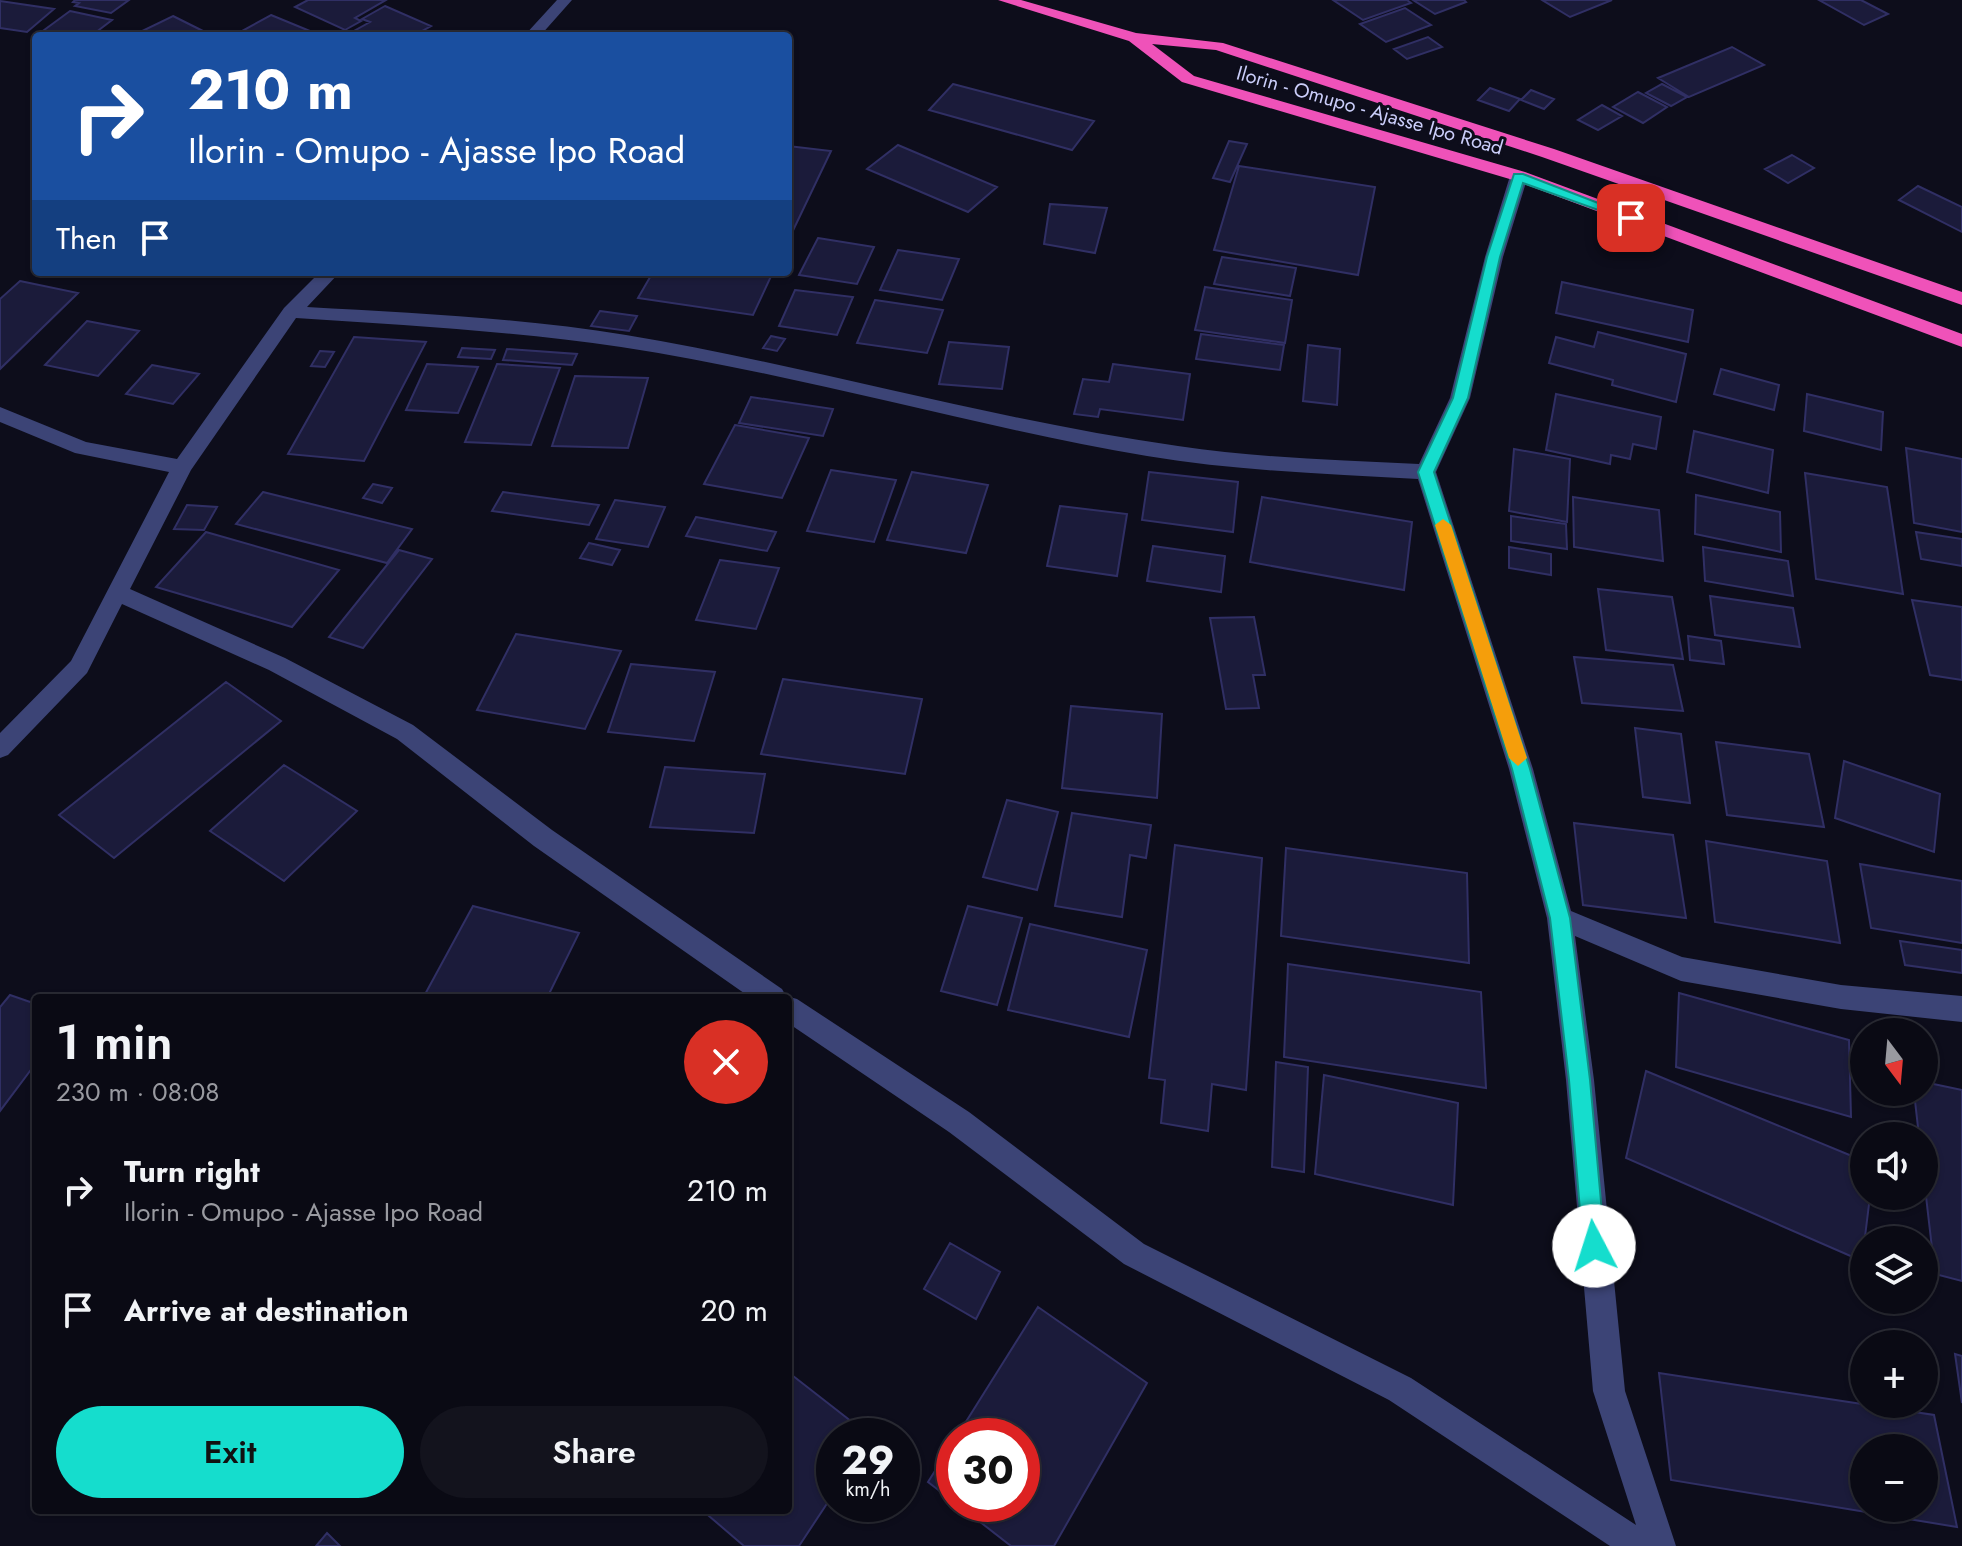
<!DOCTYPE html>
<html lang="en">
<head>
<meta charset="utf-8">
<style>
	:root { --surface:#0a0a14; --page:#13131d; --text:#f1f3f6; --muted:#999aa0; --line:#2a2b34; --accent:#15ddcd }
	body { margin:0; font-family:Jost,sans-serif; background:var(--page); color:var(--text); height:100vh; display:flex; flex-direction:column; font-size:30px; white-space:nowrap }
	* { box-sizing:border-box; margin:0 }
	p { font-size:26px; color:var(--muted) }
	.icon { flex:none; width:44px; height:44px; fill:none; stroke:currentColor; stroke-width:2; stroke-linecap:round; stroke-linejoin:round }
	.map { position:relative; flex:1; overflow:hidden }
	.side { position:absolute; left:32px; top:994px; width:760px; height:520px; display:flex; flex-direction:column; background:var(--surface); border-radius:8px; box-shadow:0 2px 6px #0004,0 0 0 2px var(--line) }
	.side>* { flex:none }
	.banner { position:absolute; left:32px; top:32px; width:760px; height:244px; border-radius:8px; box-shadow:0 2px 6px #0004,0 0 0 2px var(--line); background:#1a4fa0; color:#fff; overflow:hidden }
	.needle { width:52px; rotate:164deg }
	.tools { position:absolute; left:1850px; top:1018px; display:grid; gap:16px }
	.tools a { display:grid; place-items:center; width:88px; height:88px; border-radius:50%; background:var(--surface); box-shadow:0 2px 6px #0004,0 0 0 2px var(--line); font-size:40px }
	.speed { position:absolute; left:816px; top:1418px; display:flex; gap:16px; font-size:40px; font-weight:700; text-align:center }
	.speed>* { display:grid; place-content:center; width:104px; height:104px; border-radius:50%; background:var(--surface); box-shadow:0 2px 6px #0004,0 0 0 2px var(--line); line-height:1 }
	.speed small { font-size:20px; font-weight:400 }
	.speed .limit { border:12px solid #d22; background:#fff; color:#111 }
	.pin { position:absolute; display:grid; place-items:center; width:68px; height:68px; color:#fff; margin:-34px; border-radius:16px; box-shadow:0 4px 12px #0006 }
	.me { position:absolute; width:88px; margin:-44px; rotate:355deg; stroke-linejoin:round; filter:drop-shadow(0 0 6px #0008) }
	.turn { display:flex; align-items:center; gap:28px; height:168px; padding:0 24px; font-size:36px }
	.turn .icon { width:104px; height:104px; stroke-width:2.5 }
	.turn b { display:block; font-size:56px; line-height:68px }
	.then { display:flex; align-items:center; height:76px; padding:0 24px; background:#0003; gap:16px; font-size:30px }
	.round { display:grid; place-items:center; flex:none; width:84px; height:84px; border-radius:42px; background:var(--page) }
	.summary { display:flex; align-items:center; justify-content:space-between; height:136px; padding:0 24px }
	h1 { font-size:48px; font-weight:600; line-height:60px }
	.primary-button { display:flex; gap:16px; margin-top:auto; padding:16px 24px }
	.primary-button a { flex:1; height:92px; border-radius:48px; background:var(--accent); color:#111; font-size:32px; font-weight:600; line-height:92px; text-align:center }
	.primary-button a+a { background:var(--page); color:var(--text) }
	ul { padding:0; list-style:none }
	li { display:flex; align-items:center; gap:24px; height:120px; padding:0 24px }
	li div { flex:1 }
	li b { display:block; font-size:30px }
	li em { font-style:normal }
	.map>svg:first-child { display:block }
	.building { fill:#1b1b3a; stroke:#302f64; stroke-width:2; fill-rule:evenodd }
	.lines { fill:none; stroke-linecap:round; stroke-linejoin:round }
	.minor { fill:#3c4476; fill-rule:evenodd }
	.highway { fill:#ef52b9; fill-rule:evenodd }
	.route { fill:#15ddcd; stroke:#0e9085; stroke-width:2 }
	.slow { fill:#f59e0b }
	.labels { text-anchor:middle; stroke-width:6; stroke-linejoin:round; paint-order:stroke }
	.far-street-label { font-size:20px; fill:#cbcefa; stroke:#0d0d1b }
</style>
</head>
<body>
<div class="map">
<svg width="1962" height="1546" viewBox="0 0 1962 1546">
	<rect width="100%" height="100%" fill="#0d0d1b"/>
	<path class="building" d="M75 0H129L111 13 75 6 79 3 73 2Z
		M308 0H386L355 18 361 21 345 30 295 7Z
		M1333 0H1407L1411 3 1363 20Z
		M1413 0H1464L1466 2 1435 14Z
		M1542 0H1612L1570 17Z
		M1819 0H1861L1888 14 1864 25Z
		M0 1 54 9 27 32 0 28Z
		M385 6 431 26 413 36H364L354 31 370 22 362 19Z
		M1405 8 1431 25 1386 42 1360 24Z
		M70 11 112 20 91 36H36Z
		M271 15 322 36H233Z
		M173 16 213 36H132Z
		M1428 37 1442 47 1407 59 1394 49Z
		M1732 47 1764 65 1689 97 1658 78Z
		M953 84 1094 121 1072 150 929 110Z
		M1662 84 1687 97 1671 106 1646 93Z
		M1490 88 1520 99 1509 111 1478 100Z
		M1531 90 1554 99 1544 109 1521 100Z
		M1638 92 1667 107 1643 123 1613 107Z
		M1602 105 1622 116 1598 130 1578 120Z
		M1229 141 1247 144 1230 182 1213 178Z
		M898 145 997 187 968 212 867 169Z
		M788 146 831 151 788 241Z
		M1792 155 1814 168 1788 183 1765 169Z
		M1239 166 1375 187 1358 275 1214 250Z
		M1918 186 1962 207V232L1899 200Z
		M1050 204 1107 208 1095 253 1044 244Z
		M818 238 874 247 857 284 799 275Z
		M898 250 959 259 942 300 880 290Z
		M1222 257 1296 268 1290 296 1214 284Z
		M653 272H701L728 276 729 272H773L753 315 638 298Z
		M20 281 78 293 0 369V299Z
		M1562 282 1693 310 1688 342 1556 313Z
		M1205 287 1292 300 1285 343 1195 330Z
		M795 290 853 297 837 335 779 326Z
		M875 300 943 310 927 353 857 343Z
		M600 311 637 316 629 331 591 326Z
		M87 321 139 331 98 376 45 365Z
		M1598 332 1686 354 1676 402 1612 385 1613 380 1549 363 1556 337 1594 347Z
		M1201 334 1284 345 1280 370 1196 359Z
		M771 336 785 339 777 351 763 348Z
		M354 337 426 342 364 461 288 454Z
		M949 342 1009 347 1002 389 939 384Z
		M1308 345 1340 349 1337 405 1303 401Z
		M462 348 495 350 491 359 458 357Z
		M507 349 577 354 572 365 503 360Z
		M320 351 334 352 325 367 311 366Z
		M427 364 478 367 458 413 406 410Z
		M497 364 560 368 531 445 465 442Z
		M1113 364 1190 374 1183 420 1100 409 1098 417 1074 414 1083 379 1109 382Z
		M152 365 199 374 173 404 126 394Z
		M1721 369 1779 385 1774 410 1714 394Z
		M575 376 648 378 628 448 552 446Z
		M1556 394 1661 417 1656 449 1633 444 1630 459 1611 455 1610 464 1546 450Z
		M1807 394 1883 412 1881 450 1804 431Z
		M751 397 833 409 823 436 739 423Z
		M735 425 809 438 782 498 704 484Z
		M1694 431 1773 450 1768 493 1687 472Z
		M1906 448 1962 459V532L1914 523Z
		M1514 449 1570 459 1567 522 1509 511Z
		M831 470 896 480 874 542 807 531Z
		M912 472 988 485 966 553 887 540Z
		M1149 472 1238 482 1233 532 1142 520Z
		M1805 473 1887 487 1903 594 1816 579Z
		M373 484 392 488 382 503 363 498Z
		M263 492 412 529 387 563 236 524Z
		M503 492 599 505 589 525 492 511Z
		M1696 495 1780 512 1781 552 1695 534Z
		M1262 497 1412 522 1404 590 1250 562Z
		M1573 497 1659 510 1663 561 1574 547Z
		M615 500 665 507 648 547 596 539Z
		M187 505 217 507 204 530 174 529Z
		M1060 506 1127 514 1117 576 1047 566Z
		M1511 516 1566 524 1567 549 1511 541Z
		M696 517 776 532 767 551 686 536Z
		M206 532 339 570 292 627 156 587Z
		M1916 532 1962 539V566L1921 559Z
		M589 543 620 550 612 565 580 558Z
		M1153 546 1225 556 1221 592 1147 581Z
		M1509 547 1551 554V575L1509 568Z
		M1703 547 1788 561 1793 596 1705 581Z
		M399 550 432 559 363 648 329 637Z
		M720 560 779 568 756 629 696 620Z
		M1598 589 1672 597 1683 659 1606 650Z
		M1710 596 1793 608 1800 647 1715 635Z
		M1912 600 1962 607V680L1930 675Z
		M1254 617 1265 675H1253L1259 708 1226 709 1210 618Z
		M516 634 621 651 585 729 477 710Z
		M1688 636 1721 641 1724 664 1690 660Z
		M1574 657 1673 665 1683 711 1582 703Z
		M631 664 715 672 694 741 608 732Z
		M783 679 922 699 905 774 761 754Z
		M226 682 281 721 114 858 59 815Z
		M1071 706 1162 714 1157 798 1062 788Z
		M1635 728 1681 734 1690 803 1643 797Z
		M1716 742 1809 754 1824 827 1727 815Z
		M1844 761 1940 794 1934 852 1835 818Z
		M284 765 357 811 284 881 210 831Z
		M665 767 765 774 754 833 650 827Z
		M1007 800 1058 812 1037 890 983 877Z
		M1072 813 1151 825 1146 858 1130 855 1122 917 1055 906Z
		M1574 823 1673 835 1686 918 1583 905Z
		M1706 841 1827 861 1840 943 1715 922Z
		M1175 845 1262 858 1246 1090 1212 1084 1208 1131 1161 1123 1165 1080 1149 1078Z
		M1286 848 1467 873 1469 963 1281 936Z
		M1860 864 1962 881V943L1871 928Z
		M473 906 579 933 547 998H423Z
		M968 906 1022 918 997 1005 941 991Z
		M1030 924 1147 950 1129 1037 1008 1010Z
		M1900 941 1962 950V973L1905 965Z
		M1288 964 1481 992 1486 1088 1284 1057Z
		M1679 993 1849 1040 1851 1117 1676 1067Z
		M10 995 36 1004V1063L0 1111V1007Z
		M1276 1062 1308 1067 1304 1172 1272 1167Z
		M1646 1071 1864 1161V1196H1870L1862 1261 1626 1158Z
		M1324 1075 1458 1103 1453 1205 1315 1174Z
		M1924 1082 1962 1090V1281L1935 1274 1924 1179V1136H1919L1914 1092H1924Z
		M950 1243 1000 1272 976 1319 924 1289Z
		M1038 1307 1147 1383 1054 1546H1011L957 1504H1022V1436H957Z
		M1955 1354 1962 1356V1403Z
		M788 1372 870 1436H834V1493L799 1546H744L702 1510H788Z
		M1659 1373 1934 1415 1957 1527 1671 1480ZM1864 1448H1924V1508H1864Z
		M954 1441V1502L928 1482Z
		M327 1533 340 1546H316Z"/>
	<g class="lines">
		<path class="minor" d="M557 0H572L540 36H524Z
			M1519 171 1528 176 1503 257 1470 398 1436 472 1533 769 1571 911 1682 957 1841 985 1962 996V1022L1841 1009 1681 981 1575 936 1594 1080 1625 1391 1676 1546H1610L1389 1400 1124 1264 949 1132 788 1023V998H751L534 846 397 739 269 670 122 604 87 673 8 755 0 758V733L71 661 169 472 75 453 0 422V407L86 442 177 459 284 308 320 272H340L307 307C413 313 521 318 626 335 811 366 992 420 1178 446 1258 458 1339 460 1419 464L1450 398 1485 257 1510 176ZM296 318C405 325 513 331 621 347 798 374 971 426 1147 456 1237 471 1327 474 1418 479L1509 769 1547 918 1566 1080 1593 1391 1636 1525 1411 1378 1144 1244 969 1112 797 999 786 996 782 989 552 830 413 725 285 658 130 589 191 470Z"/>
		<path class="highway" d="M998 0H1021L1136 33 1223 43 1554 149 1962 292V305L1542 157 1216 50 1152 44 1194 76 1525 172 1962 334V347L1513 180 1182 82 1129 41Z"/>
	</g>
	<path class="route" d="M1514 174H1523L1637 218 1626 220 1523 183 1500 257 1468 398 1434 472 1530 769 1570 918 1590 1080 1605 1246 1602 1254 1594 1258 1586 1254 1583 1246 1569 1080 1550 918 1512 769 1418 472 1453 398 1487 257Z"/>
	<path class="slow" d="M1443 519 1451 525 1527 758 1518 766 1509 758 1435 525Z"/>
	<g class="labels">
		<g class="far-street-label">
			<text transform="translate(1370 110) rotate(16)" y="7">Ilorin - Omupo - Ajasse Ipo Road</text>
		</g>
	</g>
</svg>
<div class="tools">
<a><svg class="needle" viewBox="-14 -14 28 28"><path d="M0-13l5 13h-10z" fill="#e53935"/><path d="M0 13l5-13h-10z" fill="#999aa0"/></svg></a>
<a><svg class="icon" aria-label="sound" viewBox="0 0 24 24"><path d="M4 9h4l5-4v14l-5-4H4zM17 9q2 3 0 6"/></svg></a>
<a><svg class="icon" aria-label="layers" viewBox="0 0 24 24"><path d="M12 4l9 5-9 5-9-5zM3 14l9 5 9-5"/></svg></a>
<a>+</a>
<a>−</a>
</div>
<div class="speed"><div>29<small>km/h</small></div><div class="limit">30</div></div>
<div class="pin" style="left:1631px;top:218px;background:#d93025"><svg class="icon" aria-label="arrive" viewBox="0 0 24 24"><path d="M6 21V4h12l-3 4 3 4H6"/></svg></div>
<svg class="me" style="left:1594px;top:1246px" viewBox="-20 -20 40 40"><circle r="19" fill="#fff"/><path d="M0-13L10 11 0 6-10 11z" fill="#15ddcd"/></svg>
<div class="banner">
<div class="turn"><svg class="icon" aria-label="right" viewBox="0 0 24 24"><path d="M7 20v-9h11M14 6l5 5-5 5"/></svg><div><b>210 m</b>Ilorin - Omupo - Ajasse Ipo Road</div></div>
<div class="then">Then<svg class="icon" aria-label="arrive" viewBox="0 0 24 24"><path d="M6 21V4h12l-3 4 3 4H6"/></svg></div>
</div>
<section class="side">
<div class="summary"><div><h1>1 min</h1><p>230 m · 08:08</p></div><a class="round" style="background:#d93025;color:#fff"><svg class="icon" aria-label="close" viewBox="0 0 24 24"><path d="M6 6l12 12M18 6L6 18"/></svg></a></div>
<ul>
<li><svg class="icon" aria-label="right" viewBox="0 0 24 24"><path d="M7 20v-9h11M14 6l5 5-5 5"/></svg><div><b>Turn right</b><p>Ilorin - Omupo - Ajasse Ipo Road</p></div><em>210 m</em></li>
<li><svg class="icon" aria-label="arrive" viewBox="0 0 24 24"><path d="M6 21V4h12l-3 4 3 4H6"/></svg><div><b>Arrive at destination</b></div><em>20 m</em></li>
</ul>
<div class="primary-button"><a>Exit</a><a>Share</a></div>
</section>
</div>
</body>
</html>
